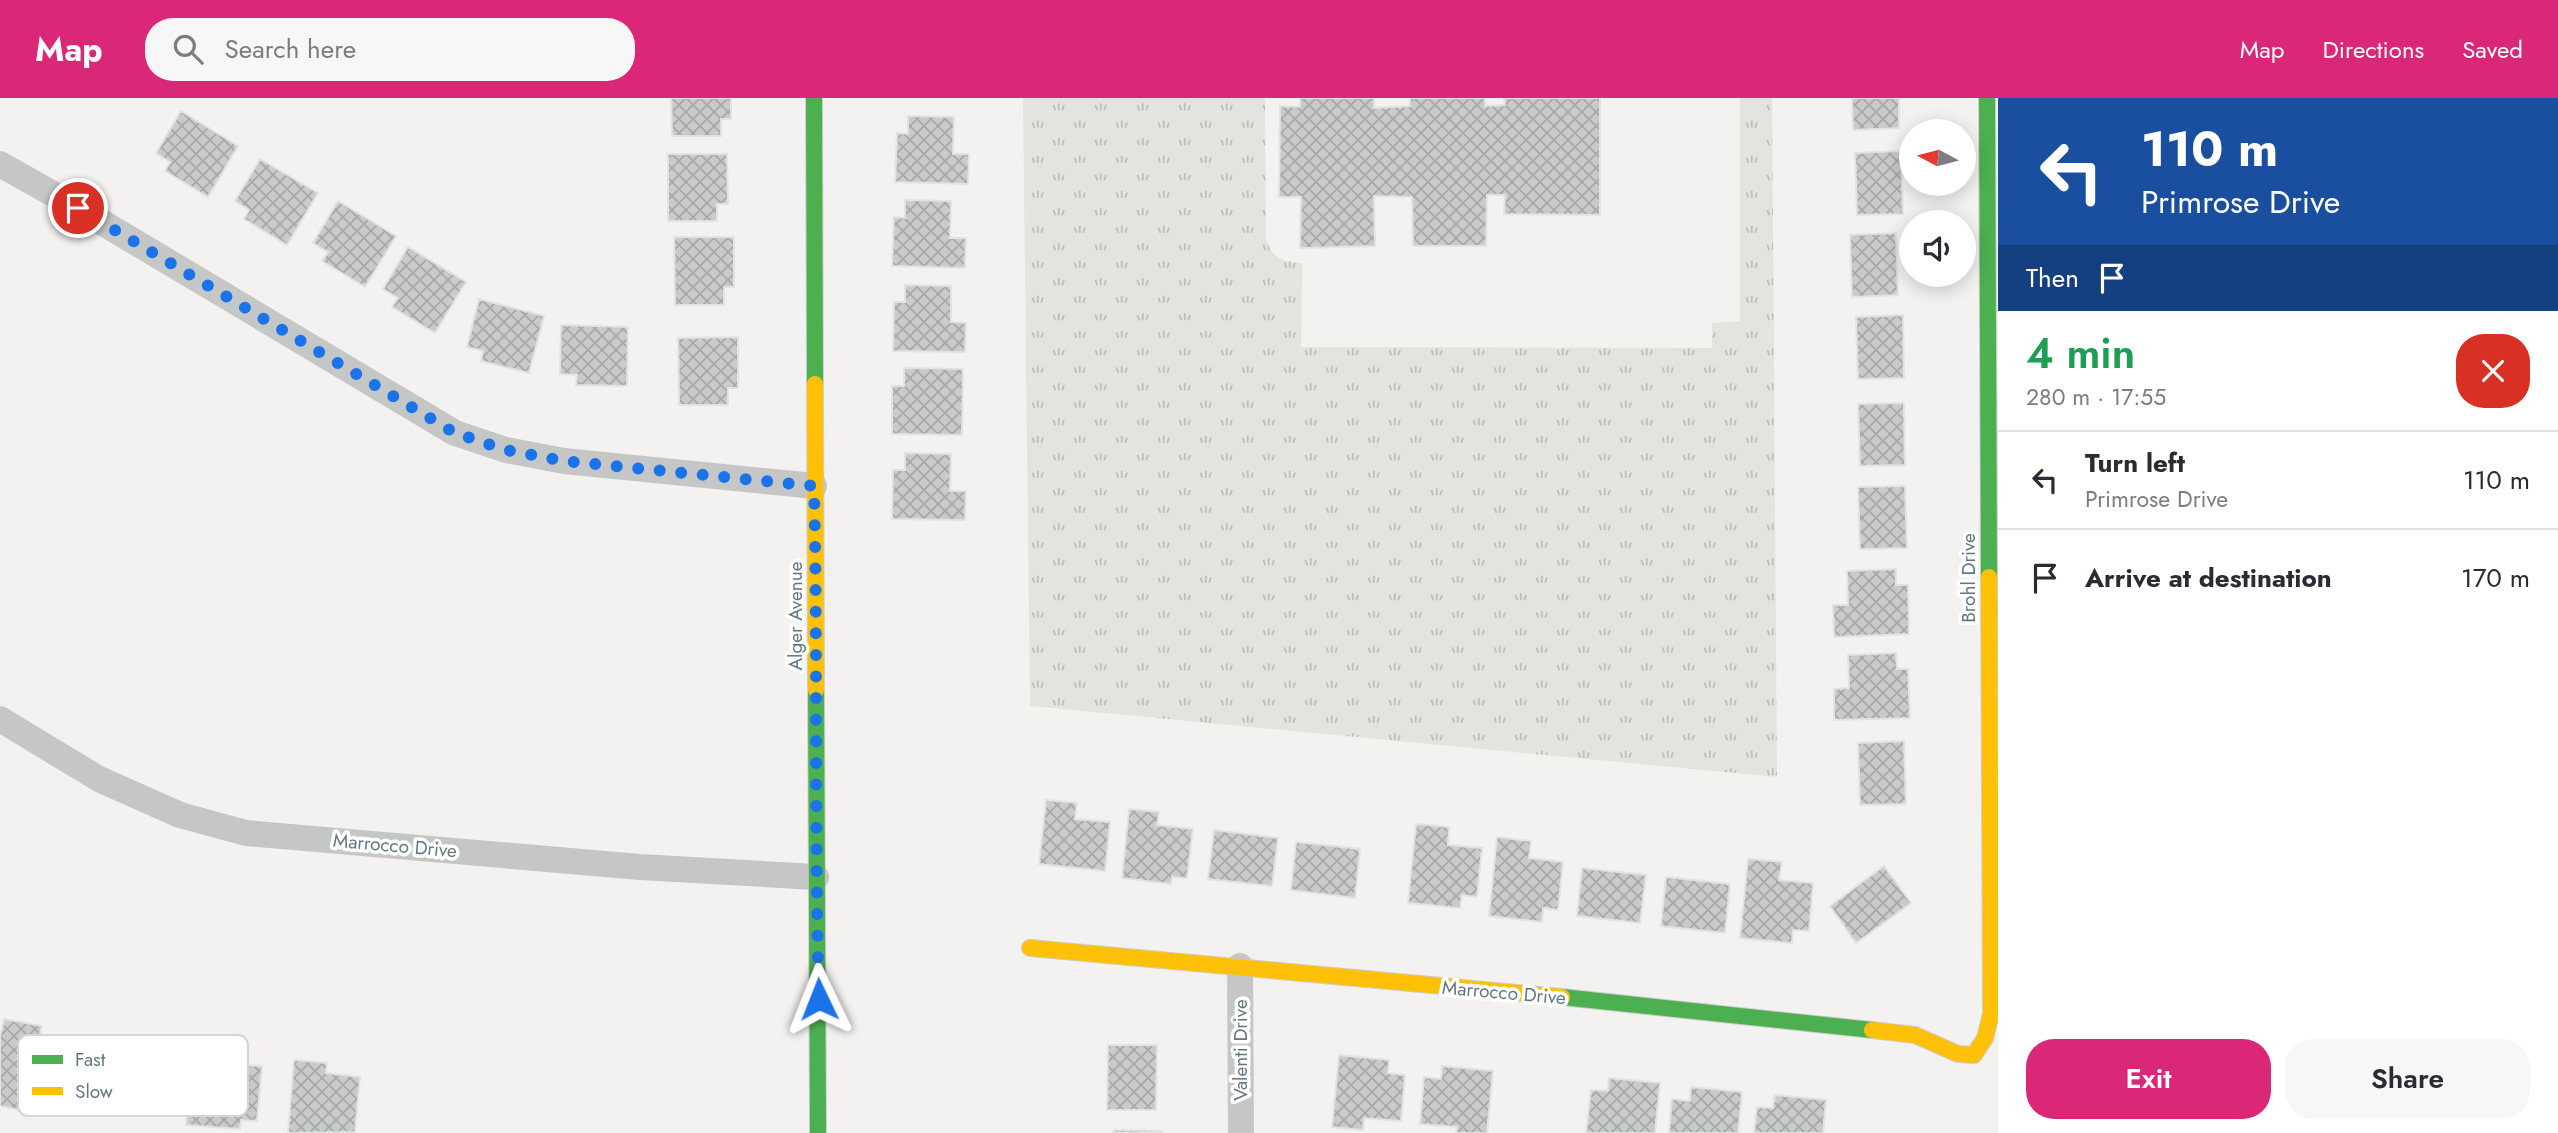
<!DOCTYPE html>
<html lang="en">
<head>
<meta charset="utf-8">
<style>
	:root { --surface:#fff; --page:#f7f7f7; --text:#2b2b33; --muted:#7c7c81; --line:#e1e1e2; --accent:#db2777 }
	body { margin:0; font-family:Jost,sans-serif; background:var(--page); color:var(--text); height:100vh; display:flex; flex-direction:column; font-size:26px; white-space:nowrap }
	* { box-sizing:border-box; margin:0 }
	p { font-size:23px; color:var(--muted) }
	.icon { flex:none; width:38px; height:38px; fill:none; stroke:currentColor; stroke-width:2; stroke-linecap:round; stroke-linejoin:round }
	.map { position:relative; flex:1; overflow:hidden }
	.sheet { display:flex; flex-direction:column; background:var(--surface); width:560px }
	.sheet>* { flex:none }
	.banner { background:#1a4fa0; color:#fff; overflow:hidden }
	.needle { width:46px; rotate:277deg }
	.controls { position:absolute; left:1899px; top:21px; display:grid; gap:14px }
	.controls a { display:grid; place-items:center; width:77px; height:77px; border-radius:50%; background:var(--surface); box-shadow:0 4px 18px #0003; font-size:35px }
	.pin { position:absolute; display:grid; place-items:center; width:60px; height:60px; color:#fff; margin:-30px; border:4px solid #fff; border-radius:50%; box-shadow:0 2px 7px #0007 }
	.me { position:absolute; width:77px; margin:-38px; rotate:358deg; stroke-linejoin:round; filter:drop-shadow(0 0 5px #0008) }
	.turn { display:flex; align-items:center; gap:24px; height:147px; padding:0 28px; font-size:32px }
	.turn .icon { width:91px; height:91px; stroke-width:2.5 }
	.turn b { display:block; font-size:49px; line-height:60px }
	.then { display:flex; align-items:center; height:66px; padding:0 28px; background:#0003; gap:14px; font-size:26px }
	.round { display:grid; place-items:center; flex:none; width:74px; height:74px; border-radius:28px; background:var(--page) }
	.summary { display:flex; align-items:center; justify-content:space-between; height:119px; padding:0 28px }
	h1 { font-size:42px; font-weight:600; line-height:52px; color:#1e9e55 }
	.primary-button { display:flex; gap:14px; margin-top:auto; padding:14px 28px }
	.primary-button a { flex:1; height:80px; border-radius:28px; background:var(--accent); color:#fff; font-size:28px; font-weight:600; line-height:80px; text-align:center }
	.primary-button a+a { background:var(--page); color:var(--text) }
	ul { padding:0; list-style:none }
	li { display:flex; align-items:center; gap:21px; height:98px; padding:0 28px; border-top:2px solid var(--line) }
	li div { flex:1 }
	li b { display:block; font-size:26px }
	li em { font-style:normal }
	header { display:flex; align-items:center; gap:42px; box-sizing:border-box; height:98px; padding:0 35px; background:var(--accent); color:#fff }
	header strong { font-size:33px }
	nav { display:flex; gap:38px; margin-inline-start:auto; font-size:24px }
	.search { width:490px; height:63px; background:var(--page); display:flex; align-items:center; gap:18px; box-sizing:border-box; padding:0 24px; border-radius:28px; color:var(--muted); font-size:26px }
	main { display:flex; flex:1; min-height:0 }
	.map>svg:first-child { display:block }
	.grass { fill:url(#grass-tufts) }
	.building { fill:url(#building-cross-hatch); stroke:#e2e2e0; stroke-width:2 }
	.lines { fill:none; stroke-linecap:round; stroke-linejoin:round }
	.fast-casing { stroke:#cecfcf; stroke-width:18 }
	.slow-casing { stroke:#cecfcf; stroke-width:18 }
	.street { stroke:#c5c7c6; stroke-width:26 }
	.fast { stroke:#4caf50; stroke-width:16 }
	.slow { stroke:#ffc107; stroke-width:16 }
	.route { stroke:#1a73e8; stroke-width:12; stroke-dasharray:0 21.6 }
	.labels { text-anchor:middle; stroke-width:7; stroke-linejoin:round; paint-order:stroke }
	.street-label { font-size:19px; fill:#637780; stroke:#fff }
	.key { fill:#fff; stroke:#d0d6d9; stroke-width:2 }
	.key-label { font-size:19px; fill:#637780 }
</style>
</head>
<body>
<header>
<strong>Map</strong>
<div class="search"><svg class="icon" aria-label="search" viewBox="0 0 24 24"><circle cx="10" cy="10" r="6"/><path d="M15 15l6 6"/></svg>Search here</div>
<nav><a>Map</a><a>Directions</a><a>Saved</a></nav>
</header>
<main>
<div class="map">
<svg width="1998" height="1035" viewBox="0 0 1998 1035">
	<defs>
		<pattern id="grass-tufts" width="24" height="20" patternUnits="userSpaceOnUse" patternTransform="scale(1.75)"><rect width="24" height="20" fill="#e2e4de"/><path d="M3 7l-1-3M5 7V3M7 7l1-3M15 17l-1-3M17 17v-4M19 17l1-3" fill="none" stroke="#bbbeb9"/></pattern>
		<pattern id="building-cross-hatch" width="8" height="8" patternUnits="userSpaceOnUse" patternTransform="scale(1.75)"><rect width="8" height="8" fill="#c9caca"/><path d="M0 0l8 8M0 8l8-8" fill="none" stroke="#a7a9a9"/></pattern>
	</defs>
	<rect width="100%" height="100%" fill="#f3f2f0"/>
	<path class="grass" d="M1023 0H1265L1266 140C1271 160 1283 164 1302 165L1301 249 1712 250V225L1740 223V0H1772L1777 679 1030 608Z"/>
	<path class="building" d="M671 0H731V21H721V38H672Z
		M1300 0H1374V10L1410 8V0H1485V8L1505 7 1504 0H1600V117L1504 116 1505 97H1487L1486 148H1415L1413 147 1412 99 1374 98 1375 148 1300 150 1301 99H1279L1280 8 1300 9Z
		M1852 0H1899V30L1853 32Z
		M181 13 238 48 208 99 165 73 170 64 156 55Z
		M908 18 954 19 953 56H969L968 86 895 84 897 35 908 36Z
		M1901 53 1903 116 1857 117 1855 55Z
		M668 56H727L728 106H717V123H668Z
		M260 61 318 95 287 147 244 121 249 112 235 103Z
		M905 102 951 103 950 140H966L965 170 892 168 894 119 905 120Z
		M338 103 396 138 365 189 322 163 328 154 313 145Z
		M1896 135 1898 197 1852 199 1850 137Z
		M674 139H734V189H724V207H675Z
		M408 149 466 184 435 235 392 209 398 200 383 191Z
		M905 187 951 188V224L966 225 965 254 893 253 894 204H905Z
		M479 201 544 218 529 275 481 263 483 253 467 249Z
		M1903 217 1904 280 1858 281 1856 219Z
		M561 227 628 229 627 288 576 287 577 277 560 276Z
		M738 239V290H728V307H679L678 240Z
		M904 270 963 271 962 337 892 336V288H904Z
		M1904 305 1905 367 1860 368 1858 306Z
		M905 355 951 356 950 393H966L965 422 892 421 893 372H905Z
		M1905 388 1907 450 1860 451 1858 389Z
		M1896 471V487H1908L1909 536 1834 539 1833 507H1848L1847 473Z
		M1896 555 1897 571H1908L1910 620 1834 622V591L1849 590 1848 557Z
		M1904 643 1906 706 1860 707 1858 645Z
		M1046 702 1077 705 1075 721 1110 724 1105 773 1039 766Z
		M1129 711 1159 714 1157 727 1193 731 1187 780 1172 779 1171 786 1122 780Z
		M1416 726 1449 729 1448 747 1482 750 1477 799 1462 797 1460 810 1408 805Z
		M1214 732 1278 740 1272 788 1208 781Z
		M1497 739 1531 743 1529 760 1563 764 1558 812 1543 810 1542 824 1489 818Z
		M1296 744 1360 751 1355 800 1291 792Z
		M1748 761 1782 764 1779 782 1813 785 1809 833 1793 832 1792 845 1740 840Z
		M1884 768 1911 805 1856 845 1830 808Z
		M1582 770 1646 777 1640 825 1577 818Z
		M1666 779 1730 786 1725 835 1661 828Z
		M4 921 42 928 38 945 70 952 58 1008 43 1004 40 1016 0 1008V939Z
		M193 947 232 950 230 966 262 968 257 1023 241 1022 240 1031 186 1027Z
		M1108 947H1157L1156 1012H1107Z
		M1339 957 1389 962 1388 975 1405 977 1401 1023 1364 1020 1363 1032 1332 1029Z
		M294 962 327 965 326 975 360 979 355 1034 288 1035Z
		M1442 968 1493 973 1487 1035H1456L1457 1029 1420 1026 1424 979 1441 981Z
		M1609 980 1660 985 1655 1035H1586L1591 992 1608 993Z
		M1691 989 1742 994 1738 1035H1669L1672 1001 1690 1003Z
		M1775 997 1826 1002 1823 1035H1754L1757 1009 1773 1010Z
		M1114 1032 1162 1033V1035H1113Z"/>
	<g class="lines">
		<g class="fast-casing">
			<path id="fast" d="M814 0 815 286
				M1987 0 1989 479
				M816 592 818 1035
				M1562 899 1872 932"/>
		</g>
		<g class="slow-casing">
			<path id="slow" d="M815 286 816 592
				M1030 850 1562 899
				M1872 932 1915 937 1958 956 1974 957 1985 940 1991 916 1989 479"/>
		</g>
		<path class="street" d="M0 66 78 110 455 335 506 352 564 363 814 388
			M0 621 99 681 180 717 246 735 640 769 816 779
			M1240 868 1241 1035"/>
		<use href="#fast" class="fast"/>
		<use href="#slow" class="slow"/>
	</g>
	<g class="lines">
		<path class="route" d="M78 110 455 335 506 352 564 363 814 388C818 559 814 730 819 901"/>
	</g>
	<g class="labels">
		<g class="street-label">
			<text transform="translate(1968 480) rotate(-90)" y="7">Brohl Drive</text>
			<text transform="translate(795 518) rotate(-90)" y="7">Alger Avenue</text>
			<text transform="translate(395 747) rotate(5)" y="7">Marrocco Drive</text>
			<text transform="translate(1504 894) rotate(5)" y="7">Marrocco Drive</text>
			<text transform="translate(1240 952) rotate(-90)" y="7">Valenti Drive</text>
		</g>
	</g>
	<rect x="18" y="937" width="230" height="81" rx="10" class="key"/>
	<rect x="32" y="957" width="31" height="9" fill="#4caf50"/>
	<rect x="32" y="989" width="31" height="8" fill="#ffc107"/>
	<g class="key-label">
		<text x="75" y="968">Fast</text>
		<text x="75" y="1000">Slow</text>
	</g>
</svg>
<div class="controls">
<a><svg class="needle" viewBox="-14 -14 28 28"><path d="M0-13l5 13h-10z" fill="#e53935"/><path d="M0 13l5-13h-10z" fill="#7c7c81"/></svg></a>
<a><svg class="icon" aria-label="sound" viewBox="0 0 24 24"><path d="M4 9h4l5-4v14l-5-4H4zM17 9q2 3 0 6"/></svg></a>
</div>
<div class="pin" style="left:78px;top:110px;background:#d93025"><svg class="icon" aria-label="arrive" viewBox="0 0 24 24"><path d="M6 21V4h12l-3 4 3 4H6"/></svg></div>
<svg class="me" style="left:819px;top:901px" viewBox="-20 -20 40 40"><path d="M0-17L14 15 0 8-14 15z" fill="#1a73e8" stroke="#fff" stroke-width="4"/></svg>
</div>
<section class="sheet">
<div class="banner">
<div class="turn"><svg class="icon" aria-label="left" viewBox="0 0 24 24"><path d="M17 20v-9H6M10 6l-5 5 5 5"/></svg><div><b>110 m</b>Primrose Drive</div></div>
<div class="then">Then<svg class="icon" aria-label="arrive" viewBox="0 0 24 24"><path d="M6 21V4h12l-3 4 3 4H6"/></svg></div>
</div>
<div class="summary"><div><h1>4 min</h1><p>280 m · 17:55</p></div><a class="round" style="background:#d93025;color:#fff"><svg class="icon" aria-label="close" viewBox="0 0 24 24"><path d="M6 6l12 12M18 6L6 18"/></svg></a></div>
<ul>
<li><svg class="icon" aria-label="left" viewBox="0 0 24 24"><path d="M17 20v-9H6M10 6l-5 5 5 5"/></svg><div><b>Turn left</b><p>Primrose Drive</p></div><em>110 m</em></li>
<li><svg class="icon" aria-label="arrive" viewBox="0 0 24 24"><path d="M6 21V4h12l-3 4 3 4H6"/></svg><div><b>Arrive at destination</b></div><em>170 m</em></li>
</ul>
<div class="primary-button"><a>Exit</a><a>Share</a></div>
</section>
</main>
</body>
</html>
